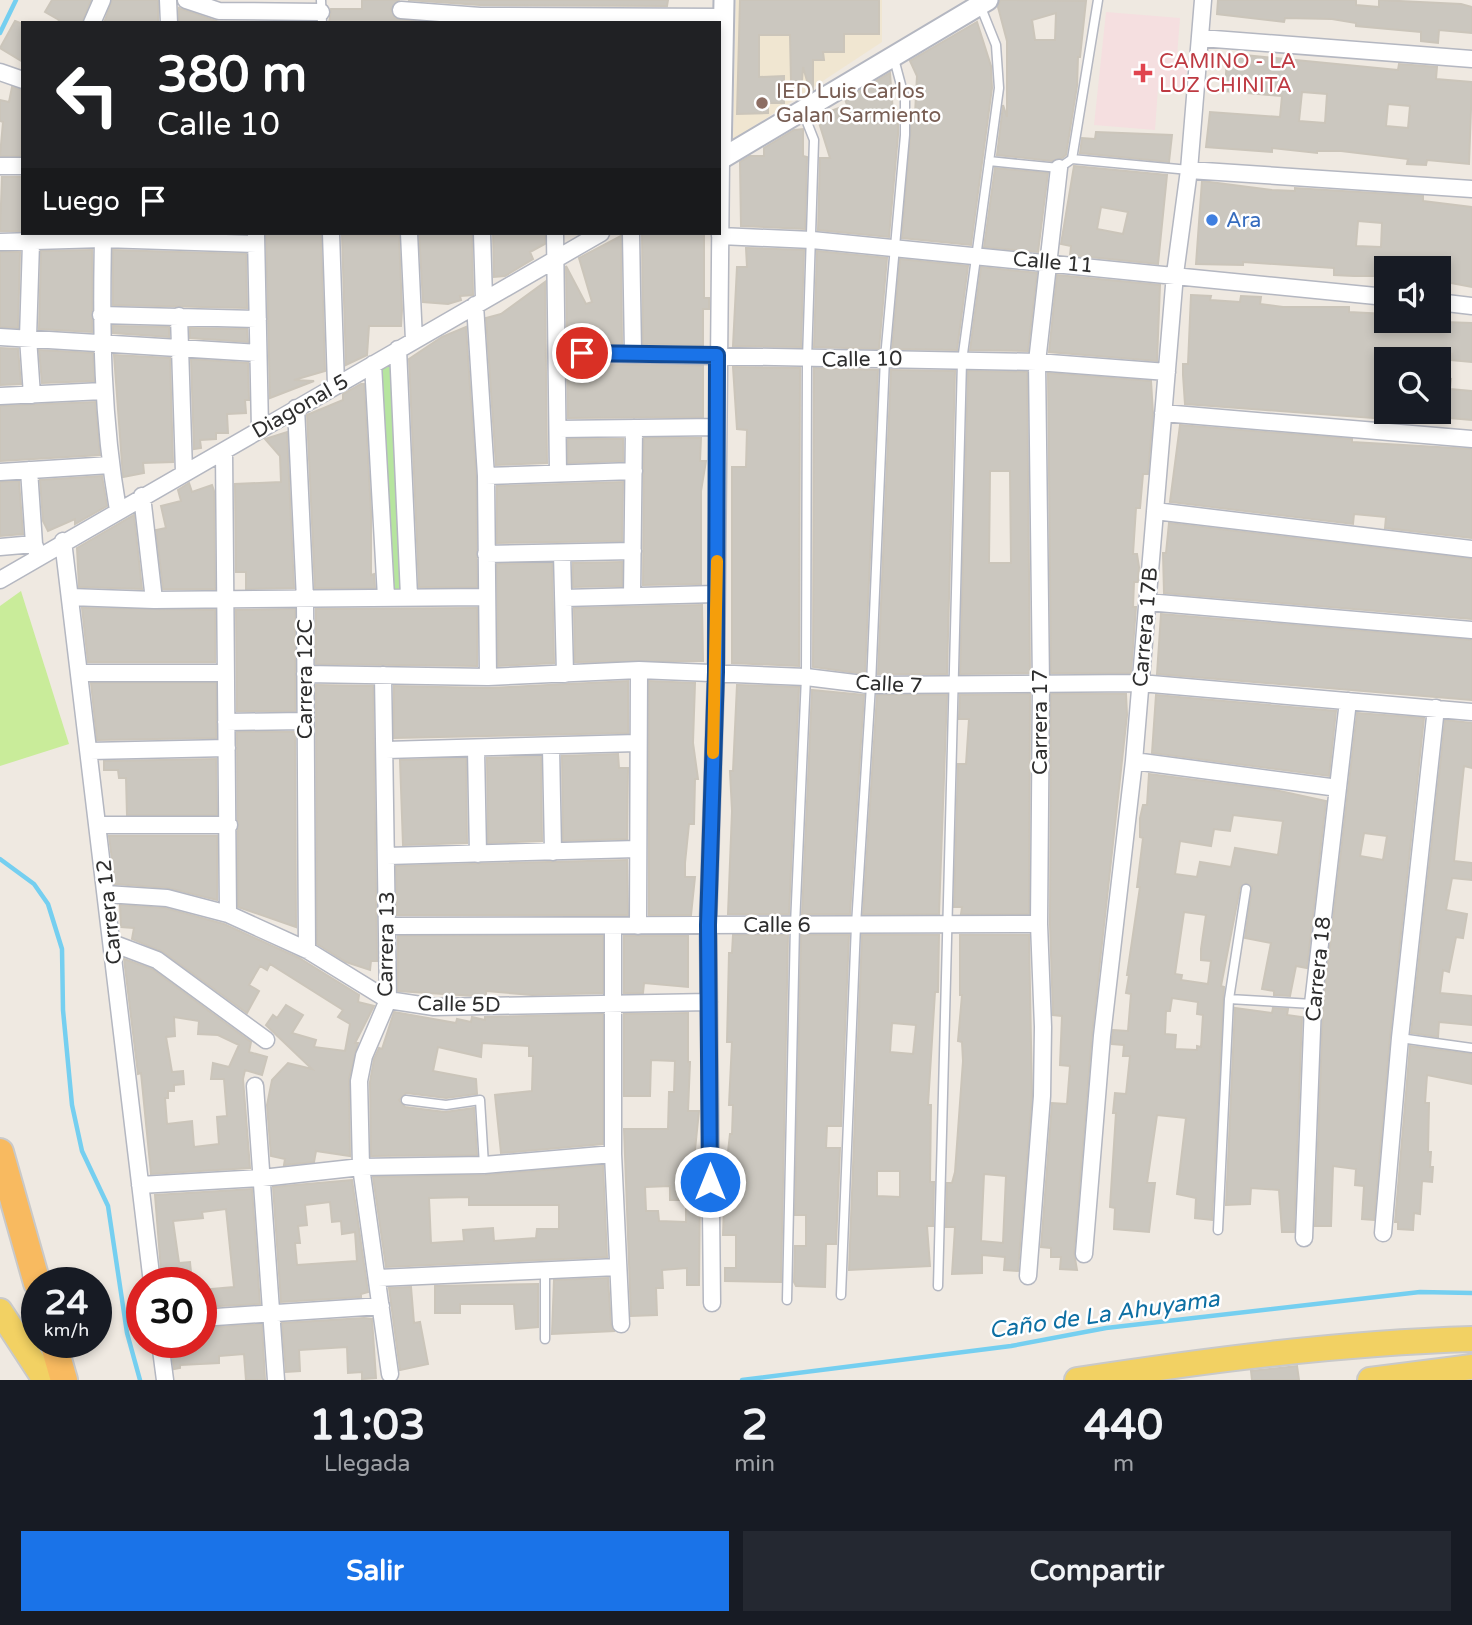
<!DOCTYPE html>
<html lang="es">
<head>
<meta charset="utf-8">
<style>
	:root { --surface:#171b24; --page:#242831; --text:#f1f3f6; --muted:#9ea1a6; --accent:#1a73e8 }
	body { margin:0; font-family:"Varela Round",sans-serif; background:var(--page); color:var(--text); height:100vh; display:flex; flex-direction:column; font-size:26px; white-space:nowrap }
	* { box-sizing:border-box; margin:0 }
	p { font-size:23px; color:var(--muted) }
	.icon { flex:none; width:38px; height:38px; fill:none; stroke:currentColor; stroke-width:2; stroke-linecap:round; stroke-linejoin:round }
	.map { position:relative; height:1380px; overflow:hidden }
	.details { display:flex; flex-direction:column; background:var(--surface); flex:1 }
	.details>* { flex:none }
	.top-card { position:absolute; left:21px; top:21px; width:700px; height:214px; border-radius:0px; box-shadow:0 4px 10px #0003; background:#202124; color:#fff; overflow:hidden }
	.fabs { position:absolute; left:1374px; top:256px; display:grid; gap:14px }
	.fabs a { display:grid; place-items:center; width:77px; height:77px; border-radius:0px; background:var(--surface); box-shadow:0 4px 10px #0003; font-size:35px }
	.speed { position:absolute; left:21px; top:1267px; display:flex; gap:14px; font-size:35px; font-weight:700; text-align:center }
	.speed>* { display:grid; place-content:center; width:91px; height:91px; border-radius:50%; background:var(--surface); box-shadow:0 4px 10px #0003; line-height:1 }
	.speed small { font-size:18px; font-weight:400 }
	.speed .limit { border:10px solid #d22; background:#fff; color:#111 }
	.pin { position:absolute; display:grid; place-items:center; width:60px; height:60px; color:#fff; margin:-30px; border:4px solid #fff; border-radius:50%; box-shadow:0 2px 7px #0007 }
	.me { position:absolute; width:77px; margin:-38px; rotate:0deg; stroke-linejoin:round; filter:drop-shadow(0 0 5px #0008) }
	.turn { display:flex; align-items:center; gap:24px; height:147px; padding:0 21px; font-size:32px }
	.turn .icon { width:91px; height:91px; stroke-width:2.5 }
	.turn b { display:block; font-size:49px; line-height:60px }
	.then { display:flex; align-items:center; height:66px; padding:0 21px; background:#0003; gap:14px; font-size:26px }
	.eta { display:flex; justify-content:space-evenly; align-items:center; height:119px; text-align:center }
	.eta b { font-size:42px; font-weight:700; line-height:49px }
	.action { display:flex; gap:14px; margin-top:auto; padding:14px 21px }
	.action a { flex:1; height:80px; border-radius:0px; background:var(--accent); color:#fff; font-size:28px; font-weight:700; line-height:80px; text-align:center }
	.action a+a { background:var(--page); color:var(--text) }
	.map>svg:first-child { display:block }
	.education { fill:#f0e6d1 }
	.medical { fill:#f5dfe0 }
	.green { fill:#b6e59e }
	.pitch { fill:#c9ec9a }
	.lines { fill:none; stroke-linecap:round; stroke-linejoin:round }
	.stream { stroke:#75cff0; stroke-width:4.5 }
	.building { fill:#cbc7bf; stroke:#cbc5ba; stroke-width:2; fill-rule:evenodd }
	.service-casing { stroke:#b4b7c1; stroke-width:11 }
	.minor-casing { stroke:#b4b7c1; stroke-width:19 }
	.tertiary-casing { stroke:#b4b7c1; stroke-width:23 }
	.primary-casing { stroke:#c9c9c9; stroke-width:28 }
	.trunk-casing { stroke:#c9c9c9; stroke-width:30 }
	.service { stroke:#fff; stroke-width:8 }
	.minor { stroke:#fff; stroke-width:16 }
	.tertiary { stroke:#fff; stroke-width:19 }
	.primary { stroke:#f2d163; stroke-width:24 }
	.trunk { stroke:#f8ba60; stroke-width:26 }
	.route-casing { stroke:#114b97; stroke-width:18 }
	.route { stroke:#1a73e8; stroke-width:12 }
	.slow { stroke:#f59e0b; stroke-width:12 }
	.health-dot { fill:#e0444e; stroke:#fff; stroke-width:2.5 }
	.education-dot { fill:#8d6e63; stroke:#fff; stroke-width:2.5 }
	.shop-dot { fill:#3f7fe0; stroke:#fff; stroke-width:2.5 }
	.labels { text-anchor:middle; stroke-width:5; stroke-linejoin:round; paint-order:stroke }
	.health-label { font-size:21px; fill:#be3a42; stroke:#fff; text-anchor:start }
	.education-label { font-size:21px; fill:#785e54; stroke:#fff; text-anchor:start }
	.shop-label { font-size:21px; fill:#366cbe; stroke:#fff; text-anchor:start }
	.street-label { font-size:21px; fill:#2e2e2e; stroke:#fff }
	.water-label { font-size:23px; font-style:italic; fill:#0d6fa3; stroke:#fff }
</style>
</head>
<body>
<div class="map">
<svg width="1472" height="1380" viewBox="0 0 1472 1380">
	<rect width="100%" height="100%" fill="#efe9e1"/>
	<path class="education" d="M736 0H882V42L733 140Z"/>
	<path class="medical" d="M1106 12 1180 18 1177 56 1188 57 1185 90 1158 88 1155 130 1094 125Z"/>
	<path class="green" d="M393 365 406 592H389L379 370Z"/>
	<path class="pitch" d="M21 591 69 744 0 766V606Z"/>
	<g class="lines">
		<path class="stream" d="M0 33 16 0
			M0 859 34 884 48 904 62 949 63 1010 72 1105 82 1151 108 1206 127 1333 140 1380
			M742 1380 1011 1346 1106 1328 1420 1292 1472 1293"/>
	</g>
	<path class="building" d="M52 0H91L82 23H57L59 20 45 12Z
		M112 0H158V23H104Z
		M362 0H399L391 9 395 18 430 23H329L331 9H362Z
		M408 0H668L667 6 480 5Z
		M740 0H879V34H844V52H823L824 60H813V90L810 91 803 67 802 81H791L790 35H759V77L784 76V103H768V113L737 114Z
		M1000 0 1086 1 1080 57H1078L1077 86 1066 155 1062 158 1052 161 997 155 1003 105 1007 117V41L998 7ZM1056 13 1055 40H1035L1032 20Z
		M1218 0H1356V5L1379 7V0L1461 4 1472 7V33L1439 30 1438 43 1421 41V32L1356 26V23L1332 19 1285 18 1284 22 1217 14Z
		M179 8 219 22 315 23H179Z
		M15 21 23 24V62L0 48Z
		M977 22 991 66 992 88 971 245 902 238 912 114H915L917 76 910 61Z
		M1244 55 1398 70 1399 64 1437 67 1436 79 1472 82 1469 164 1427 160 1426 165 1407 164 1408 159 1341 151H1317V153L1272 148V152L1206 147 1210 112 1280 117 1282 96 1225 91 1227 57 1244 58ZM1302 92 1327 94 1325 123 1299 121ZM1388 104 1410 106 1408 128 1386 126Z
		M890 73 893 113H898V135L889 237 818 230 820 158H830L817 116 847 105 845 99Z
		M12 87 23 90 21 156H0L3 122 0 121V100L9 102Z
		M803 129V156L807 157 805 229 741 226 740 162 750 156H764V148L794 130Z
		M1096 132 1172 135 1169 162 1080 153 1082 138 1095 139Z
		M1074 166 1167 175 1158 264 1070 255 1071 246 1061 244ZM1101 207 1128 212 1123 234 1097 229Z
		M995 168 1048 173 1038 252 984 247Z
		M2 177H23V231H0Z
		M1202 181 1272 190 1295 191V188L1423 196V201L1472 207V287L1440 281 1441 268H1386V276H1354L1334 275V268L1243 262V265L1196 264ZM1358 221 1382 223 1381 247 1356 246Z
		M266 233H321L325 371 294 380 314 381 270 398Z
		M419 233H472L473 295 460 296 461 300 448 304 423 302Z
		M493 233H545V244L530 252 533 259 505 276 494 277Z
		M642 233H704V298H709V309H703V345L643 344Z
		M342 235 399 236 402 310 401 326H369L367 355 346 365Z
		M621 236 622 344 567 343 566 266 586 304 592 302 579 258Z
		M746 248 804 250 801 347 733 346 737 267H747Z
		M92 250V332L39 329 41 251Z
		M113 250 246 254 247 308 113 305Z
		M817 251 887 258 879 349 814 347Z
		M0 252H20L18 328 0 327Z
		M900 259 968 266 957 350 892 349Z
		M981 267 1037 273 1028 351 970 350Z
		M1057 275 1160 285 1157 361 1049 352Z
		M545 282 547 463 496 465 486 318 501 314Z
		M1191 295 1211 296 1210 300 1240 302 1241 296 1261 297 1260 304 1283 307H1349V312L1386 314V320L1472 323V362L1451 360 1452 354 1430 352 1429 359H1386V419L1185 404 1183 375V364H1188Z
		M113 326 169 327V337L113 333Z
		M466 327 476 476 477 587H419L409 359 442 337Z
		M190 328 247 329 248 342 190 338Z
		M0 348 18 349 21 384 0 385Z
		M39 350 93 353 94 381 42 383Z
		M114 355 170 358 173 462 143 463 144 473 123 477Z
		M191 359 248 363 249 400H245L246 413 227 414 228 433H216V439L200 440 201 448 194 449Z
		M567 364 703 366V417L568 418Z
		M733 367 800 368 799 666 732 663V467H746L747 430 737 429Z
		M814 368 878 370 865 674 813 667Z
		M891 370 955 371 947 674H878Z
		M968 371 1027 372 1030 673 960 674ZM990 471H1010L1011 563H989Z
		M1048 373 1151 381 1153 414 1148 474H1143L1140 508H1136L1133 554H1137L1139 567 1138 582H1134L1133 607H1136L1131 673H1051Z
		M1438 378 1451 379 1450 389 1472 391V420L1438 417Z
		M361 384H364L371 512V575L374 574 375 588H315L307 415 343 400V394Z
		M95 402 100 455 0 461V406Z
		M1180 425 1352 439V442L1472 449V538L1385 528 1386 517 1354 514 1353 524 1170 502Z
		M287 432 294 588 246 589V572H236L235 484 281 482 280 456 265 439Z
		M644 438H701L700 461H706L701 491V584L643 585Z
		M568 439H623V461L568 463Z
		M102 476 107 506 75 524V519L48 531 43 521 40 480Z
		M19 481 23 534 0 536V482Z
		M623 482 622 541 497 543V486Z
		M189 483 192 492 212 485 214 491 215 589H163L156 530 166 528 161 506 181 501 178 490Z
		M134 515 142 589 79 587 77 548Z
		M1169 523 1472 559V619L1164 593 1163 553H1166Z
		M622 562V586L573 587V563Z
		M552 563 554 663 498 666 497 564Z
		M702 605 703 661 575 662 574 608Z
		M82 608 215 610V662H88Z
		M477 608V666L316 664V609Z
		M295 609V711H237L236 610Z
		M1161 614 1472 640V700L1157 674Z
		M628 681V733L394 738V686L488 688Z
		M649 681 695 683 693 743 698 779H695L694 824H689L685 863V877H695L691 915H649Z
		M91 683H216V738L97 740Z
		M316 685 373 686 377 961H371L370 970 346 962 317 944Z
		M737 685 799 687 789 914H728L732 811 730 771H733Z
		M812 690 864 695 850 914H802Z
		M1030 694 1029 914H961L962 907H954L958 764H966L969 719H959L960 695Z
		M1051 694H1126L1127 715 1092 1035 1074 1253 1077 1270 1060 1269 1061 1257H1051V1248L1041 1247 1052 1103 1067 1104 1070 1066 1060 1065 1062 1016 1053 1015 1050 924Z
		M877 695H947L939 914H863Z
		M1156 695 1336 711 1329 776 1152 753Z
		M1357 713 1424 718 1390 1037 1374 1220 1362 1219 1364 1186 1355 1185 1356 1169 1333 1166 1331 1226H1315L1323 1006ZM1364 833 1387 836 1383 860 1360 856Z
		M1445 720 1472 723V768L1464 766 1454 861 1472 863V880L1452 878 1446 910 1467 914 1463 938 1456 937 1449 972 1443 970 1440 993 1472 996V1025L1439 1022 1438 1037 1411 1033Z
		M237 732H295L296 927 238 907Z
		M618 754 619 768H628L627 839 563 841 562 756Z
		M541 756 542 841 488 843 487 758Z
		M466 758 467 843 403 845 400 760Z
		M216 759 217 815H127L126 778H119L118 770H104V761Z
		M1149 774 1275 790 1326 801 1307 968 1296 966 1290 996 1274 995V991L1262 989 1271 943 1245 938 1252 887 1246 883 1240 888 1221 986 1224 987 1212 1220 1195 1218 1196 1198 1177 1194 1186 1118 1157 1115 1147 1183H1155L1149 1232 1114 1229 1115 1208 1110 1207 1116 1113H1113L1115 1093 1126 1094 1130 1056H1123L1124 1045 1112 1044V1037L1113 1030 1128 1031 1131 994 1126 993 1129 975H1127L1140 887H1137L1143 838 1140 837V818L1143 805H1147ZM1233 815 1283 821 1278 855 1235 848 1231 867 1200 862 1197 877 1175 874 1180 841 1211 846 1214 829 1230 831ZM1184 912 1206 915 1201 949V960L1211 961 1208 984 1181 980 1182 975 1175 974ZM1172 998 1198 1002 1197 1014 1203 1015 1201 1047 1197 1046V1050L1175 1049 1176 1035 1165 1034 1166 1011H1170Z
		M109 836H217V900L168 888 115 884Z
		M627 860 628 915H397L396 866Z
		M120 905 165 908 224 924 299 958 359 995 358 1002 374 1006 355 1043H358L349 1079 350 1156 316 1151 314 1162 284 1165 285 1159 271 1156 267 1105 272 1080 288 1063 312 1069 266 1025 273 1015 277 1018 286 1005 303 1015 292 1033 316 1040 314 1047 345 1051 350 1024 338 1017 343 1010 270 964 267 970 260 966 249 985 259 991 247 1013 163 952 132 939 134 928 121 927Z
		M733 935H788L781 1282 725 1281V1268H736V1235H723L725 1178 730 1134H732L733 1105H729L732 1042H727L729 953H732Z
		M801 935H849L841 1126H827L826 1148H840L836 1244H826L825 1287 796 1286 794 1282 795 1246H806V1215H795Z
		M862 935H939L938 992H935L928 1105H931L930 1182H934L933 1226H927L930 1266 849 1270ZM892 1023 916 1025 913 1054 890 1052ZM877 1171H900V1197L877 1196Z
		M960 935H1029L1032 1096 1018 1271 1004 1270 1005 1257 982 1255V1273L952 1274 955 1227H946L947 1183H952L955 1172 963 1061 962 1042 958 1041 962 995H960ZM984 1174 1006 1176 1003 1243 981 1241Z
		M398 936H603V993L532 995 486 991V996H475L398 991Z
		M624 936H688V987L644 983 643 993H624Z
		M124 959 152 969 251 1042 249 1052 267 1057 262 1075 245 1070 243 1079 250 1168 151 1174 141 1073 138 1074ZM174 1017 199 1021 198 1034 218 1035 239 1045 229 1067 213 1063 211 1079H224L227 1116 217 1117 219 1144 194 1147 192 1121 167 1124 165 1098H168V1091H174V1085L184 1084 183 1071 172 1072 166 1037 175 1036Z
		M1235 1008 1272 1013 1273 1008 1288 1009 1287 1015 1302 1017 1294 1232H1282L1279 1190 1251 1188 1250 1204 1226 1205Z
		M394 1012 456 1023 457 1019 471 1022 472 1017 485 1020V1017L603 1014V1144L501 1153 495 1095 532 1091 533 1056H529V1046L482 1043 481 1057 438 1047 433 1071 476 1079 477 1094 446 1098 406 1093 399 1100 405 1107 445 1112 474 1108 477 1155 371 1156 370 1082 374 1059 379 1048 382 1049Z
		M688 1013V1062H690L688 1111H699L695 1150 696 1188H700L699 1285H687V1268L662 1270 663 1288H656L657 1315 631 1316 624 1129H668L669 1092H674L675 1061 651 1060 650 1096H624V1014ZM670 1186V1200H686V1222L659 1221 658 1211H646L645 1187Z
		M1410 1046 1472 1054V1084L1427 1075 1425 1103H1429L1428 1152H1431L1430 1167H1433L1432 1182 1422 1181 1420 1214 1414 1213 1413 1230 1398 1229V1222H1395Z
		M603 1165 607 1257 386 1267 373 1177 485 1175ZM469 1197V1205H559V1229H537L536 1238 494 1241 493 1228 463 1230 464 1241 431 1243 429 1198Z
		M352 1180 368 1292 361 1294V1297L281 1302 273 1187ZM330 1202 332 1222 341 1221 342 1234 355 1232 357 1261 297 1265 295 1243H300L298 1226 307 1225 305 1205Z
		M252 1189 260 1304 201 1307V1290L234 1287 226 1209 202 1212 203 1218 173 1221 179 1263 190 1262 192 1283H162L155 1195Z
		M608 1278 611 1324 614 1331 552 1334 554 1280Z
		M538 1284V1327L516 1329 514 1304H460V1313H435V1286Z
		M411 1287 414 1323 420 1322 428 1364 400 1370 389 1288Z
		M364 1318 372 1319 376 1378 362 1379V1372L348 1373 347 1347 299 1350 300 1371 286 1372 282 1323Z
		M262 1324 265 1380H246L244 1354 219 1356V1363L180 1365V1368L174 1369 172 1354H177L176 1342H201V1328Z
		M1297 1366 1299 1380H1252L1251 1371Z"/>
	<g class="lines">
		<g class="service-casing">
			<path id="service" d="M321 0 322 23
				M1072 159 1098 0
				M989 161 1059 168 1072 159 1189 170
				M1229 999 1313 1004
				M1400 1038 1472 1048
				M406 1100 446 1105 480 1100 484 1165
				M1218 1230 1229 999 1246 889
				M545 1270V1339
				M938 1286 962 361 999 88 996 45 980 5
				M841 1295 856 925 871 685 885 358 905 135V100L893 55
				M787 1300 795 925 806 677 807 360 814 140 803 112"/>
		</g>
		<g class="minor-casing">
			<path id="minor" d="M168 0 169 23
				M186 0 219 11 321 12
				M401 10 480 16 724 17
				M92 23 102 0
				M1201 38 1472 59
				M0 72 23 80
				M0 166H23
				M1189 170 1472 189
				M331 233 336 385
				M409 233 414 340
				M482 233 484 299
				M555 233 558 473
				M631 233 633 353
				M256 235 260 429
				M720 236 812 240 1386 297
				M103 239C101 332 102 418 118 510
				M0 242 103 239 256 244
				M31 243 28 338 32 395
				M1438 302 1472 306
				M475 305 486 476 488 677
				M101 315 258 319
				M179 316 184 472
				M0 337 258 353
				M398 349 409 596
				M557 353 1037 362 1167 372
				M373 364 386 597
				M0 396 103 391
				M296 408 305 599 307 950
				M1163 413 1472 439
				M558 429 717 427
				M224 451 228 914
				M29 470 34 544 38 555
				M0 472 110 465
				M486 476 634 471
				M142 496 154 600
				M1155 511 1472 549
				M63 541 152 1283
				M0 547 34 544
				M562 553 565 674
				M486 554 633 551
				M0 580 601 233
				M632 596 634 428
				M70 597 154 600 487 597
				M564 598 716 594
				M1147 602 1472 630
				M82 673H224
				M305 674 488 677 639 670 806 677 871 685 1140 683 1472 712
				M383 675 388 1000 364 1056 359 1081 361 1167 390 1374
				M226 722 305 721
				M551 747 553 852
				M476 749 478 854
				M386 750 637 743
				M90 751 227 748
				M1134 761 1338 788
				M100 825H229
				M387 856 637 849
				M106 894 167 898 228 914 307 950 388 1000 434 1007 709 1002
				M389 926 1039 924
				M613 926V1154L621 1324
				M638 926 639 670
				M112 943 157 960 266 1040
				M255 1086 276 1380
				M140 1185 262 1178 361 1167 484 1165 613 1154
				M1383 1233 1400 1038 1436 708
				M1304 1238 1313 1004 1348 701
				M1084 1254 1102 1036 1134 761 1175 274 1189 170 1203 0
				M1028 1276 1042 1096 1043 1027 1039 924 1041 684 1037 362 1059 168
				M378 1278 617 1267
				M712 1303 708 925 716 672 721 159
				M201 1318 381 1306
				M160 1342 165 1380"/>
		</g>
		<g class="tertiary-casing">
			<path id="tertiary" d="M721 159 988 0
				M721 159 724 0"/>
		</g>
		<g class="primary-casing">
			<path id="primary" d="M0 1311 45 1380
				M1077 1380C1209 1360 1339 1343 1472 1339
				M1370 1380 1472 1367"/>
		</g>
		<g class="trunk-casing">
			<path id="trunk" d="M0 1152 37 1283
				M53 1342 64 1380"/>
		</g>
		<use href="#service" class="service"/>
		<use href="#minor" class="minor"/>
		<use href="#tertiary" class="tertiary"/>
		<use href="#primary" class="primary"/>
		<use href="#trunk" class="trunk"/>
	</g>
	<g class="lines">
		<g class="route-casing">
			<path id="route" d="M582 353 717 355 716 672 708 925 710 1182"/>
		</g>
		<use href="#route" class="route"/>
		<path class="slow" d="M713 753 717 561"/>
	</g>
	<path class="health-dot" d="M1139.5 62.5h7v7h7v7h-7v7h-7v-7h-7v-7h7z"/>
	<circle class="education-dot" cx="762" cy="103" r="7"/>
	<circle class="shop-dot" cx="1212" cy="220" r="7"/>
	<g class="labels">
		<g class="health-label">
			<text x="1159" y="68">CAMINO - LA<tspan x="1159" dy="24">LUZ CHINITA</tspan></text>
		</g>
		<g class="education-label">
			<text x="776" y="98">IED Luis Carlos<tspan x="776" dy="24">Galan Sarmiento</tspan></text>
		</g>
		<g class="shop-label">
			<text x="1226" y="227">Ara</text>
		</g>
		<g class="street-label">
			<text transform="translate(1053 262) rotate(5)" y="7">Calle 11</text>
			<text transform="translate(862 359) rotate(-1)" y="7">Calle 10</text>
			<text transform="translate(300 406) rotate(-30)" y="7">Diagonal 5</text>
			<text transform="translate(1145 627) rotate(-85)" y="7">Carrera 17B</text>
			<text transform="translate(305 679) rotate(-90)" y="7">Carrera 12C</text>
			<text transform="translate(889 684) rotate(3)" y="7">Calle 7</text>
			<text transform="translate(1040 722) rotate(-90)" y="7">Carrera 17</text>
			<text transform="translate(109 912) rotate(-96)" y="7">Carrera 12</text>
			<text x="777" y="932">Calle 6</text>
			<text transform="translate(386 944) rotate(-89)" y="7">Carrera 13</text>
			<text transform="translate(1318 969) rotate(-84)" y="7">Carrera 18</text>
			<text transform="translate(459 1004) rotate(1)" y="7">Calle 5D</text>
		</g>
		<g class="water-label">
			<text transform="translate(1104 1314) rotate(-8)" y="8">Caño de La Ahuyama</text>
		</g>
	</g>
</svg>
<div class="fabs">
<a><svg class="icon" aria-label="sound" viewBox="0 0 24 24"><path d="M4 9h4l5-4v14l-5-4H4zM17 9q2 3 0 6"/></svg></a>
<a><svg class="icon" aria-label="search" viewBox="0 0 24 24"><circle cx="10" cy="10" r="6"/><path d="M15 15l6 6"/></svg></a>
</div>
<div class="speed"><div>24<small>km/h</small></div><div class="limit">30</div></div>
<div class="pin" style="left:582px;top:353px;background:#d93025"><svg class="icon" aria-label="arrive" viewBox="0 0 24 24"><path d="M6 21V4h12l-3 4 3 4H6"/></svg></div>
<svg class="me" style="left:710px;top:1182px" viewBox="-20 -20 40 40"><circle r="17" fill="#1a73e8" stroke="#fff" stroke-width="3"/><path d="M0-11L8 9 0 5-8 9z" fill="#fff"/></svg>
<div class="top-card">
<div class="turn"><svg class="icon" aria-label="left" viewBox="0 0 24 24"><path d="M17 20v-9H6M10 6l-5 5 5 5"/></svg><div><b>380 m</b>Calle 10</div></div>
<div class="then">Luego<svg class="icon" aria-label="arrive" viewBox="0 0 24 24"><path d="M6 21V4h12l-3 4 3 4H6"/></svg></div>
</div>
</div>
<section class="details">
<div class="eta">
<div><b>11:03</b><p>Llegada</p></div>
<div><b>2</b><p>min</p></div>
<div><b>440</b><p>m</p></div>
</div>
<div class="action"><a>Salir</a><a>Compartir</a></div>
</section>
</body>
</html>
